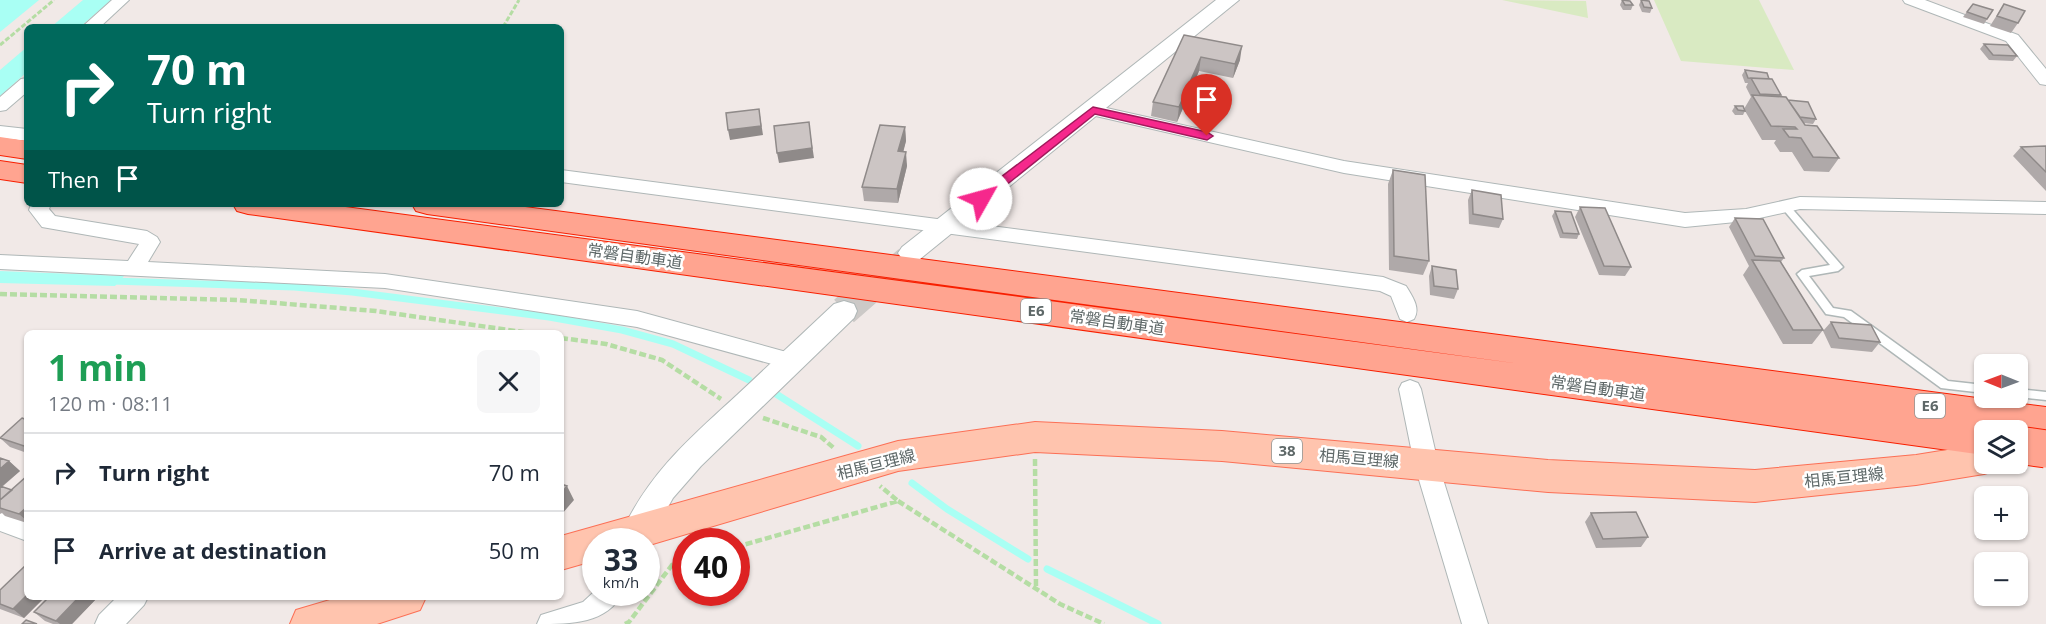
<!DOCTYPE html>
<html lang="en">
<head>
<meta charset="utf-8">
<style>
	:root { --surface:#fff; --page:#f6f6f7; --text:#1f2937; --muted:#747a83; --line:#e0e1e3 }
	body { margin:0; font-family:"Open Sans","Noto Sans JP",sans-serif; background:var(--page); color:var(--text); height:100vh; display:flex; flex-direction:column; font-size:22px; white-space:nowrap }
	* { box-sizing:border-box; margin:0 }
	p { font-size:20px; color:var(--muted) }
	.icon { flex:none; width:33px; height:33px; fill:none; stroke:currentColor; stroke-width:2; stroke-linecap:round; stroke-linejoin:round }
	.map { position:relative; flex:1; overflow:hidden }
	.sheet { position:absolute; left:24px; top:330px; width:540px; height:270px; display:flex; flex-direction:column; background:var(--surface); border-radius:9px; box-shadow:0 2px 4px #0004 }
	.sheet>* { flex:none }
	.hud { position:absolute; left:24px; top:24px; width:540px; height:183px; border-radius:9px; box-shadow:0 2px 4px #0004; background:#00695c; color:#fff; overflow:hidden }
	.needle { width:39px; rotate:271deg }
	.fabs { position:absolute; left:1974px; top:354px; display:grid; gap:12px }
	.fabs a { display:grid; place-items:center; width:54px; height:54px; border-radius:9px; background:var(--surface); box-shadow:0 2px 4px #0004; font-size:30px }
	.speed { position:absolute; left:582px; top:528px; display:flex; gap:12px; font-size:30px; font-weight:700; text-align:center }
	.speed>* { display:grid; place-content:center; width:78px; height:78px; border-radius:50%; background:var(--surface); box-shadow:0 2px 4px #0004; line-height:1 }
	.speed small { font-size:15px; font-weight:400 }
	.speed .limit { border:9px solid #d22; background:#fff; color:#111 }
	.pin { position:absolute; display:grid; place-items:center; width:51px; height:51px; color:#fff; margin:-62px -26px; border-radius:50% 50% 50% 0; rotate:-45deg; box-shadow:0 0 6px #0007 }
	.pin .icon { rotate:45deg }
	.me { position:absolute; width:66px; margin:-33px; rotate:52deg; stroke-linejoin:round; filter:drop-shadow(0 0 4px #0008) }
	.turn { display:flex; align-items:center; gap:21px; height:126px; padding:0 24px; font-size:27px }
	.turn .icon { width:78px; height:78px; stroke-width:2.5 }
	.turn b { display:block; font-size:42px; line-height:51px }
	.then { display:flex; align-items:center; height:57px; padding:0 24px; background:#0003; gap:12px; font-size:22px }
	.round { display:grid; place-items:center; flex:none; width:63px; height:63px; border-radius:9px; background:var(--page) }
	.summary { display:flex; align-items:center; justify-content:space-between; height:102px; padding:0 24px }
	h1 { font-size:36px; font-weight:700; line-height:45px; color:#1e9e55 }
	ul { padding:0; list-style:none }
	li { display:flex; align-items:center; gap:18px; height:78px; padding:0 24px; border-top:2px solid var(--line) }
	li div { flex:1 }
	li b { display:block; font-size:22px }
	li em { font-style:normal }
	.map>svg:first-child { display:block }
	.green { fill:#d9eac2 }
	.water { fill:#a9fff4 }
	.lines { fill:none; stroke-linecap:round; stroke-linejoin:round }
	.stream { stroke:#a9fff4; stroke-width:7 }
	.tertiary-tunnel-far1 { stroke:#ccc9c7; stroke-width:22; stroke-dasharray:22 11; stroke-linecap:butt }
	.tertiary-tunnel { stroke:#ccc9c7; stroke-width:30; stroke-dasharray:30 15; stroke-linecap:butt }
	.service-casing { stroke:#afb7b7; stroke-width:3 }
	.minor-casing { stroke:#afb7b7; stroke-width:2 }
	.tertiary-casing { stroke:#afb7b7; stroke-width:2 }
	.primary-casing { stroke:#fc6f55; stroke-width:2 }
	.motorway-casing { stroke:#f81f00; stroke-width:2 }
	.path-far1 { stroke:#b5dda4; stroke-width:3; stroke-dasharray:5 2; stroke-linecap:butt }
	.path { stroke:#b5dda4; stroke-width:4.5; stroke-dasharray:7 3; stroke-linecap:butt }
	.service { fill:#fff; fill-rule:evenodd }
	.minor { fill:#fff; fill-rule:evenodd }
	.tertiary { fill:#fff; fill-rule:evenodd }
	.primary { fill:#ffc4ae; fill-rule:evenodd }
	.motorway { fill:#ffa490; fill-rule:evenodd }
	.motorway-bridge-casing { stroke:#f81f00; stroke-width:39; stroke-linecap:butt }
	.motorway-bridge { stroke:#ffa490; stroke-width:37 }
	.wall { fill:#afa9a9 }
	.shaded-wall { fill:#8f8a89 }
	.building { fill:#ccc5c4; stroke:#8f8a89; stroke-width:1.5 }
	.route { fill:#f6288c; stroke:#a01a5b; stroke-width:1.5 }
	.labels { text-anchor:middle; stroke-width:5; stroke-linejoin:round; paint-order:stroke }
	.shield { fill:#fff; stroke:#8e9595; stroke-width:1.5 }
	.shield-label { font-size:15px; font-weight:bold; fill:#5e6868 }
	.street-label { font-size:16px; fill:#5e6868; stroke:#fff }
</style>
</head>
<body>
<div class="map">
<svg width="2046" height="624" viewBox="0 0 2046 624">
	<rect width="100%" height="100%" fill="#f1e9e7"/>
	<path class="green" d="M1502 0 1586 1 1588 18Z
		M1654 0H1759L1794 70 1681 61Z"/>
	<path class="water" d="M0 0H39L0 32Z
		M83 0H111L80 27H51Z
		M27 47V72L0 96V70Z
		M0 271 124 276 115 286 0 283Z"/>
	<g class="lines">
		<path class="stream" d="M112 281 294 287 352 292 549 317 622 330 673 344 749 380
			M773 392 858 446
			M912 483 947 509 1028 559
			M1047 569 1158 624"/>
		<path class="tertiary-tunnel-far1" d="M889 272 911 253"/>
		<path class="tertiary-tunnel" d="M844 311 891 270"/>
		<g class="service-casing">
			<path id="service" d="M1785 203 1788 204 1843 267 1838 271 1809 276 1833 308 1851 311 1948 381 1984 385V393L1941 388 1844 317 1826 314 1797 274 1802 270 1830 265 1782 208 1780 206Z
				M2018 389 2046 392V400L2018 397Z"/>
		</g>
		<g class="minor-casing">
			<path id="minor" d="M112 0H129L100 27H82Z
				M1903 0H1925L2018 35 2046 69V85L2040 84 2006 41 1905 3Z
				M27 78V92L6 110 0 111V97L21 79Z
				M1093 105 1344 161 1685 213 1746 209 1800 197 2046 202V214L1800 209 1746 221 1685 227 1344 173 1087 114 1084 110 1087 106Z
				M0 126 27 129V141L0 138Z
				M561 170 1383 277 1406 286C1412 296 1421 308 1414 319L1407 322 1400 319 1391 296 1380 291 561 182Z
				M31 204H51L49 209 55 216 147 231 157 237 160 242 148 262 385 274 637 311 790 353 798 355 801 361 798 367 790 369 637 327 385 288 0 269V255L128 261 139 244 42 227 29 210Z
				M1410 380 1418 383 1421 389 1438 463 1488 624H1462L1414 463 1399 389 1402 383Z
				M0 509 27 519V541L0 531Z
				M596 590V592H624C606 624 573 624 537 624L541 615 583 602Z
				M117 597H148L144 605 126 624H95L99 615Z"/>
		</g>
		<g class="tertiary-casing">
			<path id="tertiary" d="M1216 0H1239L920 259 911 262 902 259 898 253 902 247Z
				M844 301 854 304 857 311 854 318 701 466 673 498 649 541H627L622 531C651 471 689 439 737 395 769 365 802 334 834 304Z"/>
		</g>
		<g class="primary-casing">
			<path id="primary" d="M1035 422 1222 431 1548 460 1755 470 1916 455 1984 444V464H2000L1997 470 1984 474 1916 485 1755 502 1548 492 1222 461 1035 452 898 471 646 546V542H596V560L561 570V536L898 441Z
				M340 597H426L420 610 377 624H290L296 610Z"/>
		</g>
		<g class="motorway-casing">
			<path id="motorway" d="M0 137 27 141V159L0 155Z
				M0 161 27 165V183L0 179Z
				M233 204H323L1521 364 427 214 416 211 412 204H503L2046 407V435L1992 428 1997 430H1984V455L248 214 237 211Z"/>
		</g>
		<path class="path-far1" d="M503 27 519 0
			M0 45 54 0"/>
		<path class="path" d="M0 294 238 300 376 311 530 333
			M561 338 606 344 662 360 721 399
			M763 418 821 437 835 449
			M1035 459 1036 589
			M898 501 1060 604 1104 624
			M736 547 898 501 880 486
			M625 624 629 622 672 565 686 561"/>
		<use href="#service" class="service"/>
		<use href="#minor" class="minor"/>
		<use href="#tertiary" class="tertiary"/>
		<use href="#primary" class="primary"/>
		<use href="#motorway" class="motorway"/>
		<g class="motorway-bridge-casing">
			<path id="motorway-bridge" d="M2018 445 2046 449"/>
		</g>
		<use href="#motorway-bridge" class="motorway-bridge"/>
	</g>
	<path class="wall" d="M1622 0 1633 5 1631 10H1623L1620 5Z
		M1641 0 1652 8 1650 13 1642 12 1639 5Z
		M1973 4 1993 10 1984 24 1963 17Z
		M2004 4 2018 23 2011 33 1990 26Z
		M1184 35 1240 60 1233 78 1199 71 1177 122 1151 116 1153 102Z
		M1984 44 2017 56 2013 61 1989 60 1980 49Z
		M1745 70 1769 79 1781 95 1780 97 1788 100 1816 119 1813 124 1803 123 1839 158 1829 172 1804 171 1792 152H1780L1774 143 1776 140H1762L1745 111 1743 115H1735L1732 111 1735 106 1744 109 1751 97 1746 87 1748 83H1745L1742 75Z
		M905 127 906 141 903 151 907 166 898 203 864 201 862 187Z
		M2046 146V191L2013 156 2021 147Z
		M1393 170 1429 261 1423 275 1389 270 1388 184Z
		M1472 190 1503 219 1499 228 1469 224 1468 200Z
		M1580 207 1631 267 1625 276 1599 275 1575 217Z
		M1555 211 1579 234 1577 239 1560 238 1552 216Z
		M1735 218 1784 258 1781 262 1823 330 1812 344H1783L1743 275 1749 266 1729 227Z
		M1432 266 1458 289 1454 299 1430 295 1429 276Z
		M1831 322 1880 342 1872 352 1831 348 1823 331Z
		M27 420V453L10 447 0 438Z
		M0 458 9 461 20 471 2 487 12 490 27 476V523L5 516 2 513 0 514Z
		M1591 513 1648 537 1641 547 1596 548 1585 522Z
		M0 590 27 597H45L24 618 0 609Z
		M49 597H98L72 624H53L45 621 34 612Z"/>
	<path class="shaded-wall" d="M1242 46 1240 60 1233 78 1235 64Z
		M1201 57 1199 71 1177 122 1179 107Z
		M759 109 763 135 730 140 728 130Z
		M905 127 906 141 900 165 898 151Z
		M810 131 814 158 779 163 777 153Z
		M906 152 907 166 898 203 897 189Z
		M9 461 20 471 0 488V469Z
		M567 486 574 500 562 514 561 512V494Z
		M27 507V521L19 514Z
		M27 595V597H45L24 618 13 609Z
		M79 597H98L72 624H60L56 621Z"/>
	<path class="building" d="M1622 0 1630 1 1633 5H1625Z
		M1641 0 1649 1 1652 8 1644 7Z
		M1973 4 1993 10 1987 19 1967 12Z
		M2004 4 2025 11 2018 23 1997 16Z
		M1184 35 1242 46 1235 64 1201 57 1179 107 1153 102Z
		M1984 44 2008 45 2017 56 1993 55Z
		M1745 70 1767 73 1769 79 1748 78Z
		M1751 78 1772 79 1781 95 1760 94Z
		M1752 95 1786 97 1805 125 1817 126 1839 158 1813 157 1801 138 1789 137 1783 129H1797L1795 127 1771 126Z
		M1788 100 1808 102 1816 119 1800 117Z
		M1735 106H1743L1745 111 1738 110Z
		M759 109 761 126 728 130 726 113Z
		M809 122 812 148 777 153 774 126Z
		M880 125 905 127 898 151 906 152 897 189 862 187Z
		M2046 146V172L2021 147Z
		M1393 170 1425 175 1429 261 1394 256Z
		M1472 190 1501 195 1503 219 1473 214Z
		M1580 207 1605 208 1631 267 1604 266Z
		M1555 211 1571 212 1579 234 1563 233Z
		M1735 218 1763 219 1784 258 1755 256Z
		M1752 260 1780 261 1823 330H1793Z
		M1432 266 1456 270 1458 289 1434 286Z
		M1831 322 1871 325 1880 342 1839 338Z
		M22 418 27 420V447L0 438Z
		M0 458 9 461 0 469Z
		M27 476V507L19 514 0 508V500Z
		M561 484 567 486 561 494Z
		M0 486 12 490 0 500Z
		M1636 512 1648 537 1603 539 1591 513Z
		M27 564V595L13 609 0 604V590Z
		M49 597H79L56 621 34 612Z
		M26 620 37 624H22Z"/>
	<path class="route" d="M1093 107 1207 132 1213 136 1207 140 1095 114 985 202H976L975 199 976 196Z"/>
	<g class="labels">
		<g class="shield">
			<rect x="1021" y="299" width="30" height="24" rx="4.5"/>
			<rect x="1915" y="394" width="30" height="24" rx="4.5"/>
			<rect x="1272" y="439" width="30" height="24" rx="4.5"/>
		</g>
		<g class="shield-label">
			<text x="1036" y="316">E6</text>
			<text x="1930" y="411">E6</text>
			<text x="1287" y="456">38</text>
		</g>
		<g class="street-label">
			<text transform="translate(635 256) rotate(8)" y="6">常磐自動車道</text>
			<text transform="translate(1117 322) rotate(8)" y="6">常磐自動車道</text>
			<text transform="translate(1598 388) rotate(8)" y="6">常磐自動車道</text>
			<text transform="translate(1359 458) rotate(5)" y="6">相馬亘理線</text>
			<text transform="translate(876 464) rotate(-14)" y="6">相馬亘理線</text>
			<text transform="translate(1844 477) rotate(-6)" y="6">相馬亘理線</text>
		</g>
	</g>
</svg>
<div class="fabs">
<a><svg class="needle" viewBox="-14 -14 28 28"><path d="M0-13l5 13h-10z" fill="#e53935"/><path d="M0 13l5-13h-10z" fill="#747a83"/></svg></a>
<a><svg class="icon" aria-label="layers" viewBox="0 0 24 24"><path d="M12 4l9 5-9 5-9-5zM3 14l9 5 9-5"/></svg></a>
<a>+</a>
<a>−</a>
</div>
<div class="speed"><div>33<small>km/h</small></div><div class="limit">40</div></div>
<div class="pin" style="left:1207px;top:136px;background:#d93025"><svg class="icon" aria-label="arrive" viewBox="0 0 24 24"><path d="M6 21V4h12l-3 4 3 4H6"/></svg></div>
<svg class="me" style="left:981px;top:199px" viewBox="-20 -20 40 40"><circle r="19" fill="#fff"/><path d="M0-13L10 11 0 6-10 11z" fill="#f6288c"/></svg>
<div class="hud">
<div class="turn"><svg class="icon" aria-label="right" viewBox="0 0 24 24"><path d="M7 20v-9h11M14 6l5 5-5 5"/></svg><div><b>70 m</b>Turn right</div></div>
<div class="then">Then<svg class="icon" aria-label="arrive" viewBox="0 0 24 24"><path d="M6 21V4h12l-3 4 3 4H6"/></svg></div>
</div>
<section class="sheet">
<div class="summary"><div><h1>1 min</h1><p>120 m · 08:11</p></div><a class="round"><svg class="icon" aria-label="close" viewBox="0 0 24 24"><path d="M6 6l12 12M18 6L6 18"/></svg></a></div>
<ul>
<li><svg class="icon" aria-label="right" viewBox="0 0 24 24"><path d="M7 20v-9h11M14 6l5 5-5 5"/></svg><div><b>Turn right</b></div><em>70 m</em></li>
<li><svg class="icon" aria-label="arrive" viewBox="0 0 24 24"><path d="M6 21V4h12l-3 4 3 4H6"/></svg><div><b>Arrive at destination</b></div><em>50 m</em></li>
</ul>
</section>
</div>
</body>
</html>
